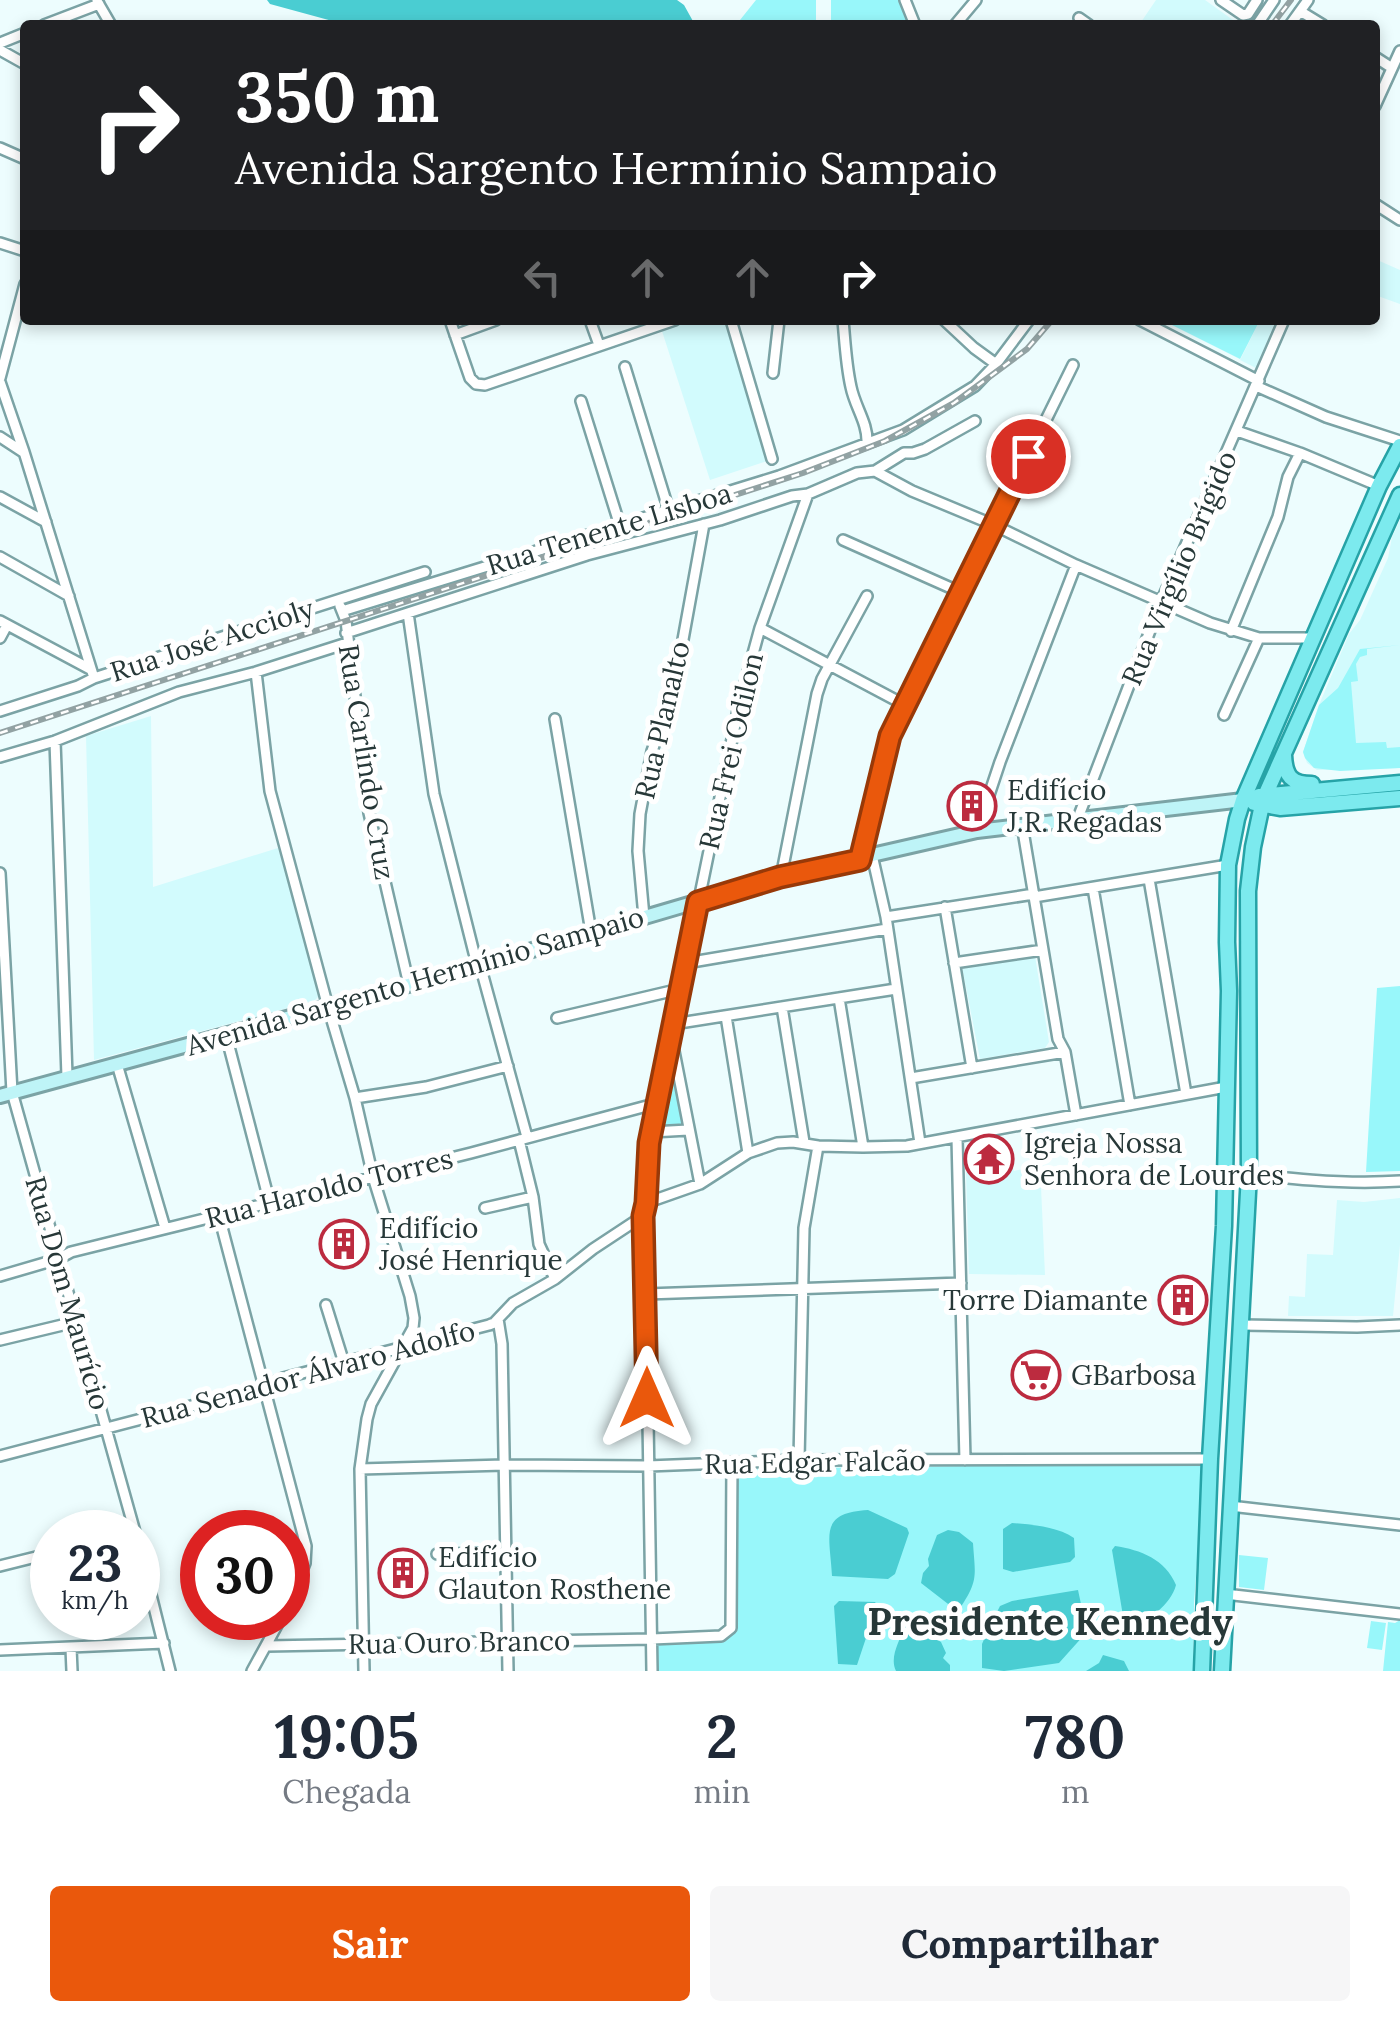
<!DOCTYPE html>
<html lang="pt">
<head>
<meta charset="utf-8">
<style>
	:root { --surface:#fff; --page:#f6f6f7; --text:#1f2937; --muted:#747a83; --accent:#ea580c }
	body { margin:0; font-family:Lora,serif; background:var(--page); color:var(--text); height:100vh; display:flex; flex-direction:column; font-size:38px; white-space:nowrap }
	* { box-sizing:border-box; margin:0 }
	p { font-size:32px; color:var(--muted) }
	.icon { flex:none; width:55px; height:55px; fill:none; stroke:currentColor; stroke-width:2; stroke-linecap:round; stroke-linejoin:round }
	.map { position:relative; height:1671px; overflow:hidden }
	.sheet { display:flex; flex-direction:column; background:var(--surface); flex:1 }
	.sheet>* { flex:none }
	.banner { position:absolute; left:20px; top:20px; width:1360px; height:305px; border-radius:10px; box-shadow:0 5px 15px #0003; background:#202124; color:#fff; overflow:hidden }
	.speed { position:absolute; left:30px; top:1510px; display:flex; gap:20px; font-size:50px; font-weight:700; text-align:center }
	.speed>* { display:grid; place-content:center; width:130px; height:130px; border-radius:50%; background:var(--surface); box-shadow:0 5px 15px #0003; line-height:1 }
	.speed small { font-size:25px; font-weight:400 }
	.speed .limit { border:15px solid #d22; background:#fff; color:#111 }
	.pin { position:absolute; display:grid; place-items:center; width:85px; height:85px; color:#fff; margin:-42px; border:5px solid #fff; border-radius:50%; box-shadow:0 2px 10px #0007 }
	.me { position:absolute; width:110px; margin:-55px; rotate:0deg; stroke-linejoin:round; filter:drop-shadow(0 0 8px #0008) }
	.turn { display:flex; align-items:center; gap:35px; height:210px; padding:0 50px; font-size:45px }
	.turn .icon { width:130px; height:130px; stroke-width:2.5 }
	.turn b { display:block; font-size:70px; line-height:85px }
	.lanes { display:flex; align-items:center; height:95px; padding:0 50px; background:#0003; justify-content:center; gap:50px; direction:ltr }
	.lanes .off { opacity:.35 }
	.eta { display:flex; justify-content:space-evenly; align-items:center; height:170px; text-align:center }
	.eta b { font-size:60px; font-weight:700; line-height:70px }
	.cta { display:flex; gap:20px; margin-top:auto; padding:20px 50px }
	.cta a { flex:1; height:115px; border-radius:10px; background:var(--accent); color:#fff; font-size:40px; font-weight:700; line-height:115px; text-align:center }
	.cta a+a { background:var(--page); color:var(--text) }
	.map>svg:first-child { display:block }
	.built { fill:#d2fbfd }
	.green { fill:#98f7fa }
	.water { fill:#4acdd2 }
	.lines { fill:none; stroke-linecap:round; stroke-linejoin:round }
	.minor-casing { stroke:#7ba3a5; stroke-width:14 }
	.secondary-casing { stroke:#7ba3a5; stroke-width:18 }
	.primary-casing { stroke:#26a3a7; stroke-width:19 }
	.minor { stroke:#fff; stroke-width:9 }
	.secondary { stroke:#bef4f7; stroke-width:12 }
	.primary { stroke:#7ceaee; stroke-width:14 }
	.rail-casing { stroke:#92a2a3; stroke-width:6 }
	.rail { stroke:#fff; stroke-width:2.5; stroke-dasharray:8; stroke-linecap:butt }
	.route-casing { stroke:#983908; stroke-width:25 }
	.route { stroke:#ea580c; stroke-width:18 }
	.labels { text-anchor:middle; stroke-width:10; stroke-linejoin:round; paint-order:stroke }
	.street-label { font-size:28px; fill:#273838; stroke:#fff }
	.poi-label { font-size:28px; fill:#273838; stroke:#fff; text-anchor:start }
	.district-label { font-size:38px; font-weight:bold; fill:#273838; stroke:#fff }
</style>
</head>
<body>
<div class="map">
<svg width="1400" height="1671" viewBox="0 0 1400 1671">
	<rect width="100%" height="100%" fill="#edfdfe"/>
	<path class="built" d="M1156 0H1205L1240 25H1139Z
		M1375 259 1400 270V304L1375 295Z
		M689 320H725L770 460 710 480 661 328Z
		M1260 320H1276L1256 368 1240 360Z
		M1400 520V768L1317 770 1307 763 1303 752 1319 705 1349 634 1360 620 1388 558 1392 537Z
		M151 716 153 887 278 848 321 994 314 1001 94 1060 86 736Z
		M1035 956 1049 1042 1045 1048 980 1059 962 967Z
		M1011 1164 1014 1171 1040 1165 1045 1275 969 1274 966 1172Z
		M1400 1198V1245L1393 1316H1288L1289 1296 1305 1297 1307 1254 1333 1255 1337 1200 1364 1202Z"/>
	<path class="green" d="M756 0H816V25H736Z
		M831 0H900L910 25H831Z
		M1162 320H1260L1240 359Z
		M1400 645 1367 649V655L1360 657 1356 664 1358 681 1351 682 1356 743 1386 742 1387 748 1400 747V768L1340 771 1314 768 1305 758 1303 752 1319 705 1338 688 1360 649Z
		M1400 986V1171L1366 1172 1377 988Z
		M672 1057 684 1125 657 1129 667 1097Z
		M1202 1463 1204 1465 1194 1604 1193 1671H656L655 1641 721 1640 735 1628 736 1469Z
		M1239 1555 1268 1558 1264 1590 1239 1587Z
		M1400 1620V1671H1383L1388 1622 1395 1623Z
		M1371 1621 1386 1623 1382 1650 1367 1648Z"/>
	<path class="water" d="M267 0H677L684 5 694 23V25H347L270 4Z
		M868 1510 907 1528 909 1533 895 1574 888 1579 832 1576C830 1535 818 1513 868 1510Z
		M1012 1523C1033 1525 1056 1526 1074 1538L1075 1557 1070 1562 1013 1572 1003 1569V1529Z
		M948 1530 959 1532 973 1543C975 1575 979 1580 960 1608L952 1607 921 1583 923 1573 929 1566 928 1559 937 1535Z
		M1115 1546C1141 1550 1165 1559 1176 1585 1171 1605 1147 1621 1129 1630L1125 1628 1112 1550Z
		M1078 1590 1081 1604 1087 1610 1085 1634 1059 1663 1004 1671 982 1668V1644L988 1630 993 1629 1000 1618 997 1612 1000 1606 1012 1601Z
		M839 1601 875 1602 877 1605 857 1665 838 1664 834 1606Z
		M914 1625 941 1642 946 1653 943 1658 950 1665V1671H896C889 1657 900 1640 905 1626Z
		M1103 1655 1124 1661 1129 1671H1086L1099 1663Z"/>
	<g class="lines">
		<g class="minor-casing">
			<path id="minor" d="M905 0 915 25
				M1221 0 1243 15 1248 14 1257 0
				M97 1 111 25
				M1300 11 1323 25
				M1079 18 1089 25
				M44 25 99 4
				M955 25 976 0
				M1257 25 1274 0
				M1290 25 1308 0
				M0 43 25 33
				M0 50 25 64
				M1375 57 1392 68
				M1375 106 1400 51
				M0 148 25 159
				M1375 204 1400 220
				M0 243 25 251
				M450 320 470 378 476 384 485 385 675 320
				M590 320 599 345
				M731 320 772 459
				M843 320C845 342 846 365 851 387 855 407 868 423 867 443
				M944 320 974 348 996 364
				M1140 320 1259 381
				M455 335 496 320
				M625 367 669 511
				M773 373 779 320
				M0 378 25 284
				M0 382 24 452 94 678
				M1256 386 1326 417 1400 441
				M581 401 620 526
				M1237 431 1300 453 1379 486
				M0 437 23 452
				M875 471 912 491 994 525 1076 565 1210 623 1259 638H1312
				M0 497 46 522
				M843 540 960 592
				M0 557 69 596
				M340 606 346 621 369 813 409 985
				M342 611 779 476 903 430 975 386 996 364 1029 320
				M408 613 434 794 474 953 483 976 527 1137
				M0 621 90 669
				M760 628 905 705
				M1231 631 1278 517 1288 477 1300 453
				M346 633 587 555 720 520 792 496 808 494 857 473 875 471 904 453H913L925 449 975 421
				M0 638 7 625
				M256 672 270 791 328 1007 355 1098 373 1177 410 1296 414 1318 413 1328 371 1404 367 1419 360 1469 364 1671
				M0 711 78 686 94 678 425 572
				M1224 715 1259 638
				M555 719 591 932
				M55 741 67 1076
				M0 757 55 741 179 692 256 672 347 643
				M1078 818 1161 602 1284 320
				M1022 825 1058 1039 1065 1052 1076 1115
				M977 831 1000 762 1076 565
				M872 855 886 917 920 1143
				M860 860 890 736 1073 365
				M0 873 12 1092 135 1532
				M781 877 817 694 822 679 867 596
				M1149 879 1186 1094
				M1093 888 1130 1105
				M1034 897 1228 865
				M945 907 972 1068
				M644 917 638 851 640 814 652 751 674 689 704 524
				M886 917 1034 894
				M686 963 887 929
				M954 963 1043 950
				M839 998 863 1147
				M782 1007 804 1142
				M726 1016 748 1153
				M557 1018 680 989
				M673 1024 896 989
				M226 1035 270 1204
				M673 1046 700 1184
				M117 1064 165 1228
				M911 1078 1065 1052
				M355 1098 426 1087 508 1066
				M652 1132 688 1130
				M957 1138 965 1460
				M519 1140 533 1197 539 1244 555 1279
				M1225 1171C1282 1178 1342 1185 1400 1181
				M646 1203 700 1184 748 1153 777 1143 793 1142 818 1146 863 1147 907 1146 1226 1087
				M485 1208 533 1197
				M219 1216 306 1546 305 1563 288 1605
				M0 1276 58 1259 71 1252 471 1153 658 1103
				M646 1294 961 1283
				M326 1305 344 1363
				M498 1319 502 1344 508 1671
				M1242 1325 1357 1327 1400 1325
				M0 1340 75 1322
				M0 1456 264 1387 283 1378 489 1325 494 1323 513 1303 555 1279 593 1249 643 1216
				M799 1460 804 1228 818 1146
				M360 1469 504 1465 648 1466 799 1460 1210 1459
				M1230 1506 1400 1525
				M138 1543 170 1671
				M437 1554 506 1553
				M0 1566 52 1553
				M1225 1594 1400 1614
				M267 1646 652 1639 721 1636 731 1628 732 1462
				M71 1648 72 1671
				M0 1650 164 1643
				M252 1671 281 1618
				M652 1671 646 1294 643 1216 646 1203 649 1143 739 705 760 628 808 494"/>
		</g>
		<g class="secondary-casing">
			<path id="secondary" d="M0 1096 478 966 781 877 872 855 977 831 1243 800"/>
		</g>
		<g class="primary-casing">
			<path id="primary" d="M1284 755C1285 776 1291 784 1312 784
				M1259 796 1400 783
				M1254 803 1280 808 1400 798
				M1202 1671 1210 1459 1224 1226 1229 991 1227 942 1228 865 1237 819 1243 800 1379 486 1400 446
				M1222 1671 1249 1174 1248 891 1253 847 1263 800 1400 495"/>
		</g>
		<use href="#minor" class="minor"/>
		<use href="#secondary" class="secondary"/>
		<use href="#primary" class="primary"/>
		<g class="rail-casing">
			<path id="rail" d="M1272 25 1291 0
				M0 733 803 473 885 441 954 403 1027 349 1052 320"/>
		</g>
		<use href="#rail" class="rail"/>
	</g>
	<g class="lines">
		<g class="route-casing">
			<path id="route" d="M647 1398 643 1216 646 1203 649 1143 698 902 780 877 860 860 890 736 1028 456"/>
		</g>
		<use href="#route" class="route"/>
	</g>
	<defs>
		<g id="building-ring" transform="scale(2.5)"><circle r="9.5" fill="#fff" stroke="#bc2b3f" stroke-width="1.5"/><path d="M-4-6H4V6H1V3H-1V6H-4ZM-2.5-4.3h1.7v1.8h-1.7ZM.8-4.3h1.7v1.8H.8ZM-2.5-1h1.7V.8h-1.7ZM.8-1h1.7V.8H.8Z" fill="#bc2b3f"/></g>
		<g id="temple-ring" transform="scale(2.5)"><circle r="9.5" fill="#fff" stroke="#bc2b3f" stroke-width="1.5"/><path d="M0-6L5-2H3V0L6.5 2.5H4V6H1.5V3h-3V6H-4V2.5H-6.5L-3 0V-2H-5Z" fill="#bc2b3f"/></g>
		<g id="supermarket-ring" transform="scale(2.5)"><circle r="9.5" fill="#fff" stroke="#bc2b3f" stroke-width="1.5"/><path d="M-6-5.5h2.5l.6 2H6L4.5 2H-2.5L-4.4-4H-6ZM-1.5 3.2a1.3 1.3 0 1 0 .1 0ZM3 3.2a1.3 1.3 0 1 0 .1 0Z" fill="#bc2b3f"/></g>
	</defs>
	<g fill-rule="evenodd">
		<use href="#building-ring" x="972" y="806"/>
		<use href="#temple-ring" x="989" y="1159"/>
		<use href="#building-ring" x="344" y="1244"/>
		<use href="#building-ring" x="1183" y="1300"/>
		<use href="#supermarket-ring" x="1036" y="1375"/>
		<use href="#building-ring" x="403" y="1573"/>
	</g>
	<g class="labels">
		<g class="street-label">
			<text transform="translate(609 529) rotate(-17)" y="10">Rua Tenente Lisboa</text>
			<text transform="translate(1179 568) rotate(-67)" y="10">Rua Virgílio Brígido</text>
			<text transform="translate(212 640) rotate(-18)" y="10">Rua José Accioly</text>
			<text transform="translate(662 720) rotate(-77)" y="10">Rua Planalto</text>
			<text transform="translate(731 751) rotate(-77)" y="10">Rua Frei Odilon</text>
			<text transform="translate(367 762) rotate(81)" y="10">Rua Carlindo Cruz</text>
			<text transform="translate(415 981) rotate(-16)" y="10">Avenida Sargento Hermínio Sampaio</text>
			<text transform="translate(329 1188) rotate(-14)" y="10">Rua Haroldo Torres</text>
			<text transform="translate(68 1293) rotate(74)" y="10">Rua Dom Maurício</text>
			<text transform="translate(308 1374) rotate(-15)" y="10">Rua Senador Álvaro Adolfo</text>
			<text transform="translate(815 1462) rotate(-1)" y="10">Rua Edgar Falcão</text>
			<text transform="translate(459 1642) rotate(-1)" y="10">Rua Ouro Branco</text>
		</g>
		<g class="poi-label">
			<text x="1007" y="800">Edifício<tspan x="1007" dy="32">J.R. Regadas</tspan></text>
			<text x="1024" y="1153">Igreja Nossa<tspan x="1024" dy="32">Senhora de Lourdes</tspan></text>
			<text x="379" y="1238">Edifício<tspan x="379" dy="32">José Henrique</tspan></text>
			<text x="1148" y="1310" text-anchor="end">Torre Diamante</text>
			<text x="1071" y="1385">GBarbosa</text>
			<text x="438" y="1567">Edifício<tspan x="438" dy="32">Glauton Rosthene</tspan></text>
		</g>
		<g class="district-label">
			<text x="1050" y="1635">Presidente Kennedy</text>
		</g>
	</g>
</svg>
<div class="speed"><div>23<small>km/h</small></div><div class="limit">30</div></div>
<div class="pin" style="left:1028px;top:456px;background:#d93025"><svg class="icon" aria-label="arrive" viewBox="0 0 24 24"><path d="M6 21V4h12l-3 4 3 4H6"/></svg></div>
<svg class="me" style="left:647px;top:1398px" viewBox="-20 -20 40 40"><path d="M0-17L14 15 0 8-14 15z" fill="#ea580c" stroke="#fff" stroke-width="4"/></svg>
<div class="banner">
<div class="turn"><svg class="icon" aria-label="right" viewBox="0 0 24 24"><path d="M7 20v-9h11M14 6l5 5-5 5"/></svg><div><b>350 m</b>Avenida Sargento Hermínio Sampaio</div></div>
<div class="lanes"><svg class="icon off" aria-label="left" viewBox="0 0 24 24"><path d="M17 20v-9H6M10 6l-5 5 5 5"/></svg><svg class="icon off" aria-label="ahead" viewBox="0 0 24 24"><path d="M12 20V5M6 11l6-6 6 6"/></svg><svg class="icon off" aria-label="ahead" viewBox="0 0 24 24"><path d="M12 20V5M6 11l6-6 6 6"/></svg><svg class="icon" aria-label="right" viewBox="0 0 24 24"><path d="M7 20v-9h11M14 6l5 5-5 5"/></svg></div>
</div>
</div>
<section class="sheet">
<div class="eta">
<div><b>19:05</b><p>Chegada</p></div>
<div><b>2</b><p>min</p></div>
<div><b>780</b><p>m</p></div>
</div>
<div class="cta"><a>Sair</a><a>Compartilhar</a></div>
</section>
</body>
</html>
